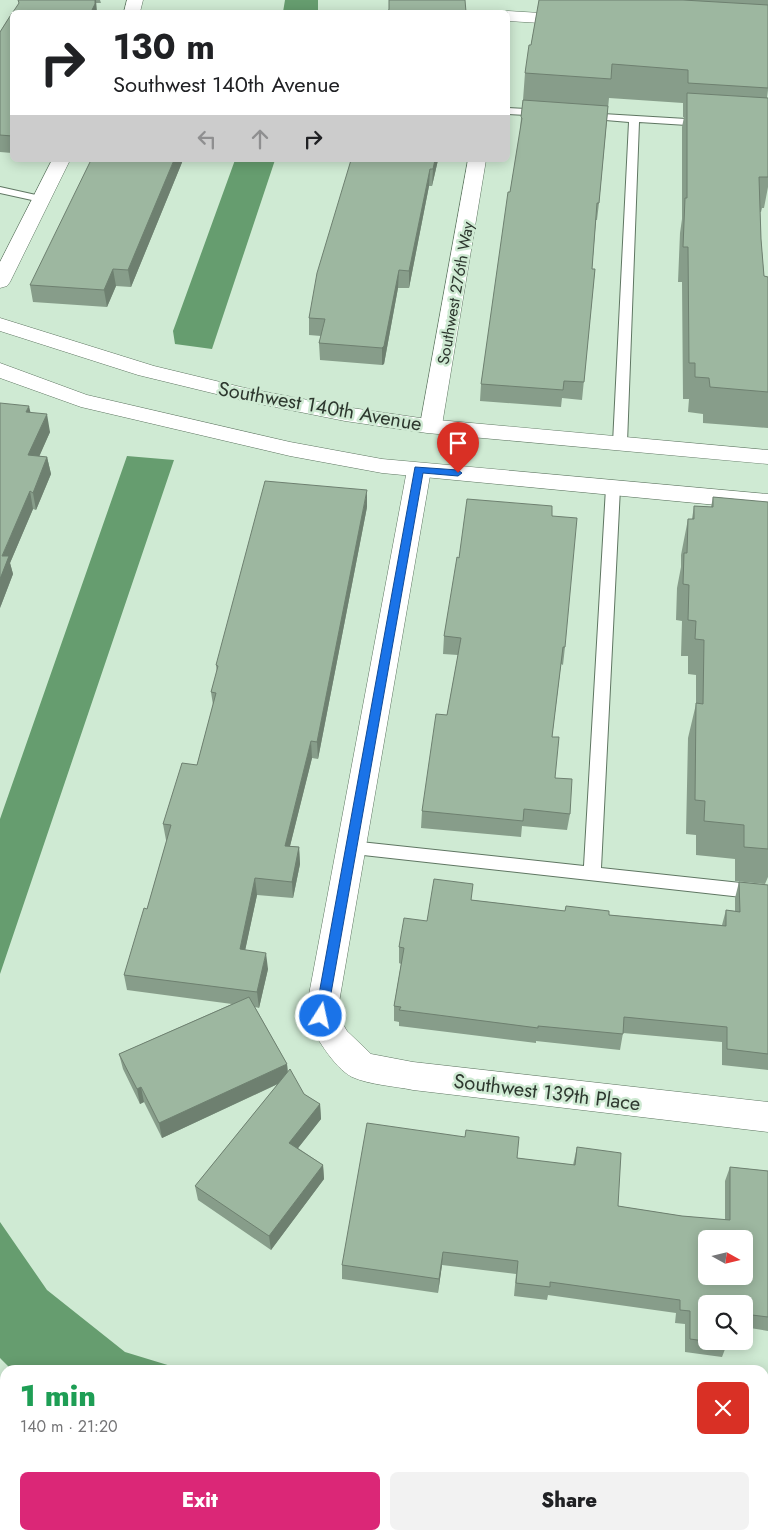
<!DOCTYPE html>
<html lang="en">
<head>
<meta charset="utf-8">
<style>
	:root { --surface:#fff; --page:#f2f2f2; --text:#202124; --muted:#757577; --accent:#db2777 }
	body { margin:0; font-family:Jost,sans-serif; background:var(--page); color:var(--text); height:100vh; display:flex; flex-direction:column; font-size:19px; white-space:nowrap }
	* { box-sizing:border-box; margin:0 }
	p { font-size:16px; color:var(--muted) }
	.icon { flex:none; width:28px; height:28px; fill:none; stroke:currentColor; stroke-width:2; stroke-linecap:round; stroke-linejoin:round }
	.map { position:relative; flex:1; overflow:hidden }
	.sheet { position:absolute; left:0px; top:1365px; width:769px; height:175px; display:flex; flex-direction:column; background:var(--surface); border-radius:15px 15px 0 0; box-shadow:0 2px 12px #0003 }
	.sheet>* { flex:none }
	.banner { position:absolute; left:10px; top:10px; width:500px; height:152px; border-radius:8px; box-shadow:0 2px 12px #0003; background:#fff; color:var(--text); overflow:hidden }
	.needle { width:32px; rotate:98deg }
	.controls { position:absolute; left:698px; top:1230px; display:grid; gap:10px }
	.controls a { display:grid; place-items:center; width:55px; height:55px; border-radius:8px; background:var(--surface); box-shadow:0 2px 12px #0003; font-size:25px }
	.pin { position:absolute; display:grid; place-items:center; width:42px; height:42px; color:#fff; margin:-51px -21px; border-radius:50% 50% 50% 0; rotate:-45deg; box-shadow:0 0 5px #0007 }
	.pin .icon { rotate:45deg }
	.me { position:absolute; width:55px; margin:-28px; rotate:10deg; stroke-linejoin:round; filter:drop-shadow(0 0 4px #0008) }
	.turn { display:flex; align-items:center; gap:18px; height:105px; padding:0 20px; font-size:22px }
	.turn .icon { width:65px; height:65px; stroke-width:2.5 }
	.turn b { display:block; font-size:35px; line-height:42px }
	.lanes { display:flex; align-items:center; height:48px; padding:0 20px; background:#0003; justify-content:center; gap:25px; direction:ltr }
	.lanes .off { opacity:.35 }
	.round { display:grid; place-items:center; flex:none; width:52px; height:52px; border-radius:8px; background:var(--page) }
	.head { display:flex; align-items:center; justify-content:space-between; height:85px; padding:0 20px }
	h1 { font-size:30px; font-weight:800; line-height:38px; color:#1e9e55 }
	.action { display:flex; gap:10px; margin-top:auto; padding:10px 20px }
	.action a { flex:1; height:58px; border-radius:8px; background:var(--accent); color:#fff; font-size:20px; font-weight:800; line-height:58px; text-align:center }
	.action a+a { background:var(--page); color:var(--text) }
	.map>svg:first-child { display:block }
	.green { fill:#a3cfa9 }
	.water { fill:#669d6f }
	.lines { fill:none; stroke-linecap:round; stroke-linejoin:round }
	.service-casing { stroke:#5f7662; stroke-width:2 }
	.minor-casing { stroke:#5f7662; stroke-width:1 }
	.tertiary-casing { stroke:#5f7662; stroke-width:1 }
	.service { fill:#fff; fill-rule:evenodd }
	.minor { fill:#fff; fill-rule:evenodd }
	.tertiary { fill:#fff; fill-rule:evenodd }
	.wall { fill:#879d8a }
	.shaded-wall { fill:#6e8070 }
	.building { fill:#9db7a0; stroke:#6e8070; fill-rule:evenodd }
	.route { fill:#1a73e8; stroke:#114b97 }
	.labels { text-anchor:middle; stroke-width:5; stroke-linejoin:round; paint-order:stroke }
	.far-street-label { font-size:16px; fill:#2d372e; stroke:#cfead3 }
	.street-label { font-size:20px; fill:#2d372e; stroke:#cfead3 }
</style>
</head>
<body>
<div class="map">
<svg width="768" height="1540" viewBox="0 0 768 1540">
	<rect width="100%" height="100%" fill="#cfead3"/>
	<path class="green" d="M0 1451 5 1452V1535H523L554 1540H0Z"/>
	<path class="water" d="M285 0H318V12H283Z
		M235 160H275L212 349 175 344 173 331Z
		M127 456 174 460 0 974V819Z
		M0 1222 47 1290 125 1352 184 1370H12L0 1358Z
		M764 1459 768 1460V1540L734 1535H764Z"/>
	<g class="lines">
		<g class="service-casing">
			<path id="service" d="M508 108 544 110 549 113 544 116 508 114Z
				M586 113 703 120 708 123 703 126 639 122 627 443 620 447 613 443 629 122 582 118 581 116Z
				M0 187 45 197 47 199 41 202 0 193Z
				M613 483 618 485 620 488 601 868 768 886V900L345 853 343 848 345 843 351 841 584 866 606 488 608 485Z"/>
		</g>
		<g class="minor-casing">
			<path id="minor" d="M127 0H143L140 12H124Z
				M508 11 573 15 579 16 581 20 579 24 573 25 508 21V12H502Z
				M52 160H70L10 282 7 286 0 288V262Z
				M468 160H486L442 425 439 430 431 432 423 430 420 425Z
				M419 463 427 465 431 470 337 1014 347 1031 371 1054 413 1062 768 1102V1132L413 1090C394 1086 370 1085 352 1077 333 1067 315 1035 305 1016L407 470 411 465Z"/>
		</g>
		<g class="tertiary-casing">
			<path id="tertiary" d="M0 318 154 366 245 388 345 407 427 419 768 450V464L427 433 345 421 245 401 138 375 0 331Z
				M0 363 87 395 290 442 382 459 768 494V510L382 473 290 456 81 407 0 378Z"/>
		</g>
		<use href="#service" class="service"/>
		<use href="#minor" class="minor"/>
		<use href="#tertiary" class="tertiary"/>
	</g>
	<path class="wall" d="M18 0H100L101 3H19Z
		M539 0H768V90L767 98H768V187L764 208H762L761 212H760L761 239 764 276 768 277V428L703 423V414L688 412 689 399H683L682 282H678L680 233 682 219V127L684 117H683V103L609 98 599 203 597 220H596L592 269H595L582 400 562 398 561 407 480 401 481 384 510 192 520 134 521 117 523 100 525 73 531 45Z
		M12 13V153L0 152V32Z
		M183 160 131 287 116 286 107 307 33 302 30 285Z
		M351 160H438L432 186H429L409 288H398L384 364 382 365 320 360 319 343 321 336 309 335V318Z
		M30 413 50 432 39 456 47 457 51 474 36 510 33 509 10 563 13 574 0 608Z
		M713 497 768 502V877L765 884 735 881V859L696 855V835L686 834 688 738 696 704V675L688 674V656H681L682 621 676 620 677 588 681 567V555L688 519H692L694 506 711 507Z
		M367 507 318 759 312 758 290 846 299 847 300 864 293 898 257 895 245 950 268 969 259 1008 255 1007 287 1064 288 1072 304 1094 320 1104 321 1119 298 1148 323 1165 324 1179 271 1250 198 1200 195 1186 278 1084 162 1138 144 1102 140 1104 123 1069 119 1054 232 1004 127 990 124 975 147 909 167 840H166L163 824 197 765 213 705 211 692 217 673 216 665Z
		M552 516 565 647 563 665 561 664 552 737 555 778 570 814 567 830 522 826 521 837 421 828 422 811 447 715 458 655 443 654 444 636 459 558Z
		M739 882 768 885V1070L722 1065V1042L623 1033 620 1050 536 1041V1043L399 1026V1022L394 1021V1006L401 964 399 963V947L427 921 472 900 565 911 722 925 726 910 735 911V898Z
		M577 1147 618 1206 682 1216 725 1220V1181L730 1167 768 1171V1331L744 1327V1304H706L727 1344 722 1357 685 1352V1324L675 1323 676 1313 548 1295 547 1300 514 1296 516 1274 442 1265 438 1293 342 1279V1265L517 1158 573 1165Z"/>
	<path class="shaded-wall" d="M95 0H96L97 12H91Z
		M174 160H183L131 287 128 270Z
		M435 160H438L432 186 433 169Z
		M430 169 429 186 409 288V271Z
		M113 269 116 286 107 307 104 290Z
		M399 270 398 288 384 364 382 365V348Z
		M29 406 33 423 26 412Z
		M47 414 50 432 32 473 28 455Z
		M47 457 51 474 36 510 33 493Z
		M367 490V507L318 759 317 742Z
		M30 491 33 509 10 563 13 574 0 608V579L2 556Z
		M311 741 312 758 286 862 285 846Z
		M299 847 300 864 293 898 292 882Z
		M255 878 257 895 242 965 240 949Z
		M266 953 268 969 259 1008 257 992Z
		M287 1064 288 1079 162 1138 159 1123Z
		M141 1087 144 1102 140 1104 137 1089Z
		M320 1104 321 1119 291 1157 289 1143Z
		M323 1165 324 1179 271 1250 269 1236Z
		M443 1252 442 1265 438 1293 439 1279Z"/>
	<path class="building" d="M18 0H95V4L91 12H13L19 3Z
		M389 0H465L466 12H388L389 9Z
		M539 0H683L768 5V88L688 83V70L612 64 611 79 525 73 529 45H531Z
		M12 13V136L0 135V32Z
		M687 93 768 98V177H759L761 239 764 276 768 277V392L710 387 709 378 695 377V363H689L688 247H683L685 198H687Z
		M523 100 608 106 599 203H597L592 269H595L584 382 564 381 563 390 481 384 508 192H510L522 118 521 117Z
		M91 160H174L128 270 113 269 104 290 30 285Z
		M351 160H435L433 169H430L409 271 399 270 384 346 382 348 319 343 325 319 309 318 317 273Z
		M0 403 29 406 26 412 47 414 28 455 47 457 33 493 30 491 2 556H9L0 579Z
		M265 481 367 490 317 742 311 741 285 846 299 847 292 882 255 878 240 949 266 953 257 992 124 975 144 908 147 909 171 825 163 824 182 763 197 765 216 693 211 692 218 666 216 665Z
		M713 497 768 502V849L744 847V825L704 821 705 801 695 800 696 703 703 704 704 640 695 639 696 621 688 620 689 585 683 584 684 553H687L688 519H694V506L713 507Z
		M467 499 552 506V516L577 518 565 647H563L552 737H559L555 778 572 779 570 814 524 809 523 821 422 811 436 714 447 715 461 638 444 636 457 557 459 558Z
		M434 879 473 884 471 900 565 911 566 906 609 911V915L726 926V910L740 912 739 882 768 885V1054L727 1049V1027L624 1017 623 1034 538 1026V1028L399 1010 401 1007 394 1006 404 948 399 947 404 918 427 921Z
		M249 997 287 1064 159 1123 141 1087 137 1089 119 1054Z
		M290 1069 304 1094 320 1104 289 1143 323 1165 269 1236 195 1186Z
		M367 1123 465 1137 466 1130 519 1137 517 1158 575 1165 577 1147 621 1153 618 1206 682 1216 730 1220V1167L768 1171V1317L744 1314V1304H706V1341H727V1344L690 1339V1311L680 1310V1300L550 1282V1287L516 1283 518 1261 443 1252 439 1279 342 1265ZM706 1239H744V1276H706Z"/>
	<path class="route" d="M415 467 458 470 462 473 458 476 423 473 327 1016 326 1020 321 1021 316 1020 315 1016Z"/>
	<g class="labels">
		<g class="far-street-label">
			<text transform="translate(455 293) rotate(-80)" y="6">Southwest 276th Way</text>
		</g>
		<g class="street-label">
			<text transform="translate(320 406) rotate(10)" y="7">Southwest 140th Avenue</text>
			<text transform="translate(547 1092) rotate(7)" y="7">Southwest 139th Place</text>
		</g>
	</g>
</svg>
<div class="controls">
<a><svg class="needle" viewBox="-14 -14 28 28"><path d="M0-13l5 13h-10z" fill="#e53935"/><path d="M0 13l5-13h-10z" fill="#757577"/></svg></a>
<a><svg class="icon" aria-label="search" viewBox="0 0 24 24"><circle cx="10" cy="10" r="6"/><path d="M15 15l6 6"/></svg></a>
</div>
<div class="pin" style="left:458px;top:473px;background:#d93025"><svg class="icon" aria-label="arrive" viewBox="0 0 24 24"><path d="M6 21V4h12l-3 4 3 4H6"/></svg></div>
<svg class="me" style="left:321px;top:1016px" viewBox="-20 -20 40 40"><circle r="17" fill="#1a73e8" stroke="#fff" stroke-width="3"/><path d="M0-11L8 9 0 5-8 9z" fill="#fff"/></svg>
<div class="banner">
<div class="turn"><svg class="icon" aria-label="right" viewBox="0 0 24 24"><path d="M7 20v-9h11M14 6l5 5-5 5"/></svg><div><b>130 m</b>Southwest 140th Avenue</div></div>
<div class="lanes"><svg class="icon off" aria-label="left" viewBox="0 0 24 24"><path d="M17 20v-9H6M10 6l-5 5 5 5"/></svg><svg class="icon off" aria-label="ahead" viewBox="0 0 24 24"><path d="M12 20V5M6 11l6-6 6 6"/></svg><svg class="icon" aria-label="right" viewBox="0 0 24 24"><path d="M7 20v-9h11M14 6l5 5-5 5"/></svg></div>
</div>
<section class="sheet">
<div class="head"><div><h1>1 min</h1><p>140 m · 21:20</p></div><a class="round" style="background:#d93025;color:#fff"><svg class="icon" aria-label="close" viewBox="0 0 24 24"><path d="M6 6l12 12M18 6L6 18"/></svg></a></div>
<div class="action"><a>Exit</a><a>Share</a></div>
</section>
</div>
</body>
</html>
